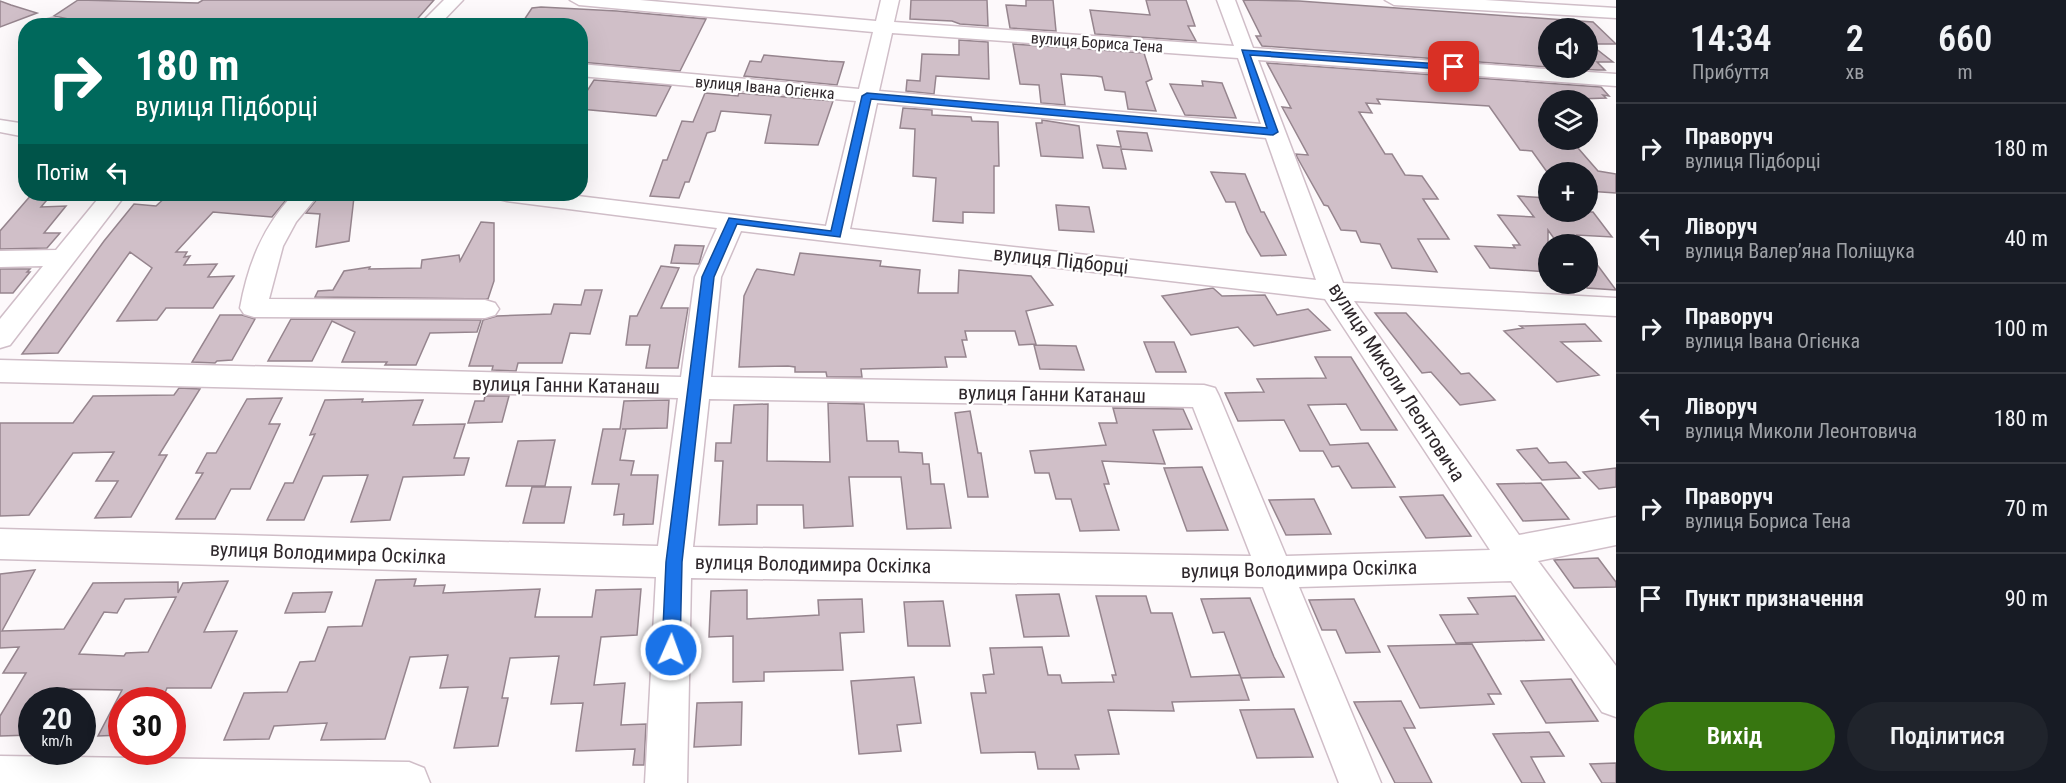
<!DOCTYPE html>
<html lang="uk">
<head>
<meta charset="utf-8">
<style>
	:root { --surface:#171b24; --page:#20242c; --text:#f1f3f6; --muted:#9ea1a6; --line:#363941; --accent:#377610 }
	body { margin:0; font-family:"Roboto Condensed",sans-serif; background:var(--page); color:var(--text); height:100vh; display:flex; flex-direction:column; font-size:22px; white-space:nowrap }
	* { box-sizing:border-box; margin:0 }
	p { font-size:20px; color:var(--muted) }
	.icon { flex:none; width:33px; height:33px; fill:none; stroke:currentColor; stroke-width:2; stroke-linecap:round; stroke-linejoin:round }
	.map { position:relative; flex:1; overflow:hidden }
	.sheet { display:flex; flex-direction:column; background:var(--surface); width:450px }
	.sheet>* { flex:none }
	.top-card { position:absolute; left:18px; top:18px; width:570px; height:183px; border-radius:24px; box-shadow:0 6px 24px #0002; background:#00695c; color:#fff; overflow:hidden }
	.tools { position:absolute; left:1538px; top:18px; display:grid; gap:12px }
	.tools a { display:grid; place-items:center; width:60px; height:60px; border-radius:50%; background:var(--surface); box-shadow:0 6px 24px #0002; font-size:30px }
	.speed { position:absolute; left:18px; top:687px; display:flex; gap:12px; font-size:30px; font-weight:700; text-align:center }
	.speed>* { display:grid; place-content:center; width:78px; height:78px; border-radius:50%; background:var(--surface); box-shadow:0 6px 24px #0002; line-height:1 }
	.speed small { font-size:15px; font-weight:400 }
	.speed .limit { border:9px solid #d22; background:#fff; color:#111 }
	.pin { position:absolute; display:grid; place-items:center; width:51px; height:51px; color:#fff; margin:-26px; border-radius:12px; box-shadow:0 3px 9px #0006 }
	.me { position:absolute; width:66px; margin:-33px; rotate:2deg; stroke-linejoin:round; filter:drop-shadow(0 0 4px #0008) }
	.turn { display:flex; align-items:center; gap:21px; height:126px; padding:0 18px; font-size:27px }
	.turn .icon { width:78px; height:78px; stroke-width:2.5 }
	.turn b { display:block; font-size:42px; line-height:51px }
	.then { display:flex; align-items:center; height:57px; padding:0 18px; background:#0003; gap:12px; font-size:22px }
	.eta { display:flex; justify-content:space-evenly; align-items:center; height:102px; text-align:center }
	.eta b { font-size:36px; font-weight:600; line-height:42px }
	.button { display:flex; gap:12px; margin-top:auto; padding:12px 18px }
	.button a { flex:1; height:69px; border-radius:36px; background:var(--accent); color:#fff; font-size:24px; font-weight:600; line-height:69px; text-align:center }
	.button a+a { background:var(--page); color:var(--text) }
	ul { padding:0; list-style:none }
	li { display:flex; align-items:center; gap:18px; height:90px; padding:0 18px; border-top:2px solid var(--line) }
	li div { flex:1 }
	li b { display:block; font-size:22px }
	li em { font-style:normal }
	main { display:flex; flex:1; min-height:0 }
	.map>svg:first-child { display:block }
	.building { fill:#d0bfc8; stroke:#96858e; stroke-width:1.5; fill-rule:evenodd }
	.lines { fill:none; stroke-linecap:round; stroke-linejoin:round }
	.minor-casing { stroke:#d0bec8; stroke-width:3 }
	.minor { fill:#fff; fill-rule:evenodd }
	.route { fill:#1a73e8; stroke:#114b97; stroke-width:1.5 }
	.labels { text-anchor:middle; stroke-width:4.5; stroke-linejoin:round; paint-order:stroke }
	.far-street-label { font-size:16px; fill:#2e272b; stroke:#fff }
	.street-label { font-size:20px; fill:#2e272b; stroke:#fff }
</style>
</head>
<body>
<main>
<div class="map">
<svg width="1616" height="783" viewBox="0 0 1616 783">
	<rect width="100%" height="100%" fill="#fdf9fb"/>
	<path class="building" d="M78 0 198 3 203 0H434L411 26H139L78 21 54 16Z
		M911 0H987L988 26 960 24 952 21 910 19Z
		M1026 0H1053L1056 31 1010 28 1006 5 1026 6Z
		M1146 0H1186L1195 26H1188L1196 41 1095 34 1090 10 1150 15Z
		M1243 0 1299 1 1593 22 1616 44H1590L1613 62H1597L1605 70H1598L1557 68H1587V28H1548V67L1262 46 1256 36H1261Z
		M0 1 11 5 37 13 0 27Z
		M541 7 617 11 706 19 680 71 580 62V26H520L532 8Z
		M959 40 988 42 989 79 936 76 934 94 906 91 907 80 920 81 922 54 959 55Z
		M1013 44 1144 53 1152 79 1146 82 1156 111 1128 109 1125 92 1105 90 1102 77 1096 76 1061 74 1065 105 1041 103 1039 85 1020 84Z
		M764 55 828 61 844 62 837 85 744 76 750 61 761 62Z
		M1267 63 1601 87 1609 96 1603 95 1606 98 1548 100V140H1571L1598 171 1616 174V193L1587 191V172H1547L1532 151 1520 150 1489 106 1377 99 1380 104 1366 103 1372 113 1359 112 1385 154H1392L1405 175 1422 176 1438 199H1423L1449 239H1418L1437 272 1392 268 1380 244 1361 242 1356 231 1341 230 1328 206 1324 205 1297 157 1296 154 1308 155 1282 107 1291 108Z
		M594 80 671 86 656 116 580 109V102Z
		M1202 81 1222 83 1236 118 1185 115 1170 84 1203 86Z
		M705 93 738 96 739 93 833 101 818 145 765 143 771 115 721 111 715 131 707 133 689 182H685L679 198 650 196 663 160H667L682 121 693 122Z
		M903 108 932 110V115L971 117 972 121 998 122 999 166H994V213L963 212V223L933 221 936 178 913 176 915 129 900 128Z
		M1042 120 1079 126 1083 158 1041 156 1036 123H1042Z
		M1117 131 1147 133 1152 151 1121 149 1126 169 1103 168 1097 145 1121 147Z
		M1211 172 1245 174 1261 212H1264L1286 255 1261 256 1247 232 1235 202H1226Z
		M32 194H52L41 207 66 206 44 233H60L47 248 0 249V231Z
		M200 194H291L272 217 213 212 176 252H187L184 257 190 256 184 265 217 264 208 277 234 276 213 308H166L157 320 117 321 152 268 130 252 58 353 22 354 104 241 134 204 156 206 168 195 195 198Z
		M321 194 354 197 349 241 316 247 320 214 306 213Z
		M1518 196 1548 198V212H1593L1612 237 1577 235 1584 244H1558L1548 230V272L1490 268 1475 246 1515 248 1513 245H1520L1498 215 1534 217Z
		M1056 205 1089 207 1094 232 1059 230Z
		M481 222 494 223V281L488 299 315 297 318 291 333 290 344 271 370 267 369 269 421 268 422 260 459 255 460 261Z
		M675 245 704 246 699 264 671 263Z
		M1587 251 1616 290 1587 288Z
		M800 253 881 261 880 266 920 270 918 293H958L959 270 1031 276 1053 305 1026 311 1036 344 1019 345 1015 331H965L967 340H962L966 357H945L947 367 861 369 862 377H827L826 372H795V367L788 366 739 367 744 296 755 272 757 269 794 275Z
		M661 266 679 268 661 308H688L678 368H646L650 345H626L630 316H637Z
		M0 269H30L27 272H30L13 293H0Z
		M1213 288 1222 296 1265 295 1277 315 1308 309 1330 330 1254 346 1238 327 1191 335 1162 296Z
		M585 290H602L590 334 570 333 562 363H518L516 371 492 370 493 366H469L483 320 497 316 551 314 554 304 581 305Z
		M1375 313H1406L1461 374 1469 373 1495 400 1460 405 1431 372 1422 373Z
		M220 315H242L255 319 232 360 217 361 215 363 192 362Z
		M291 319 481 320 477 332 430 333 416 365H385L387 362H342L355 332 332 321 312 361H268Z
		M1585 324 1601 341 1561 342 1599 375 1557 382 1504 331 1523 328 1520 326Z
		M1144 342H1174L1186 372H1156Z
		M1034 345 1076 346 1084 370 1040 369Z
		M1315 357H1351L1397 430H1361L1346 404 1308 405 1330 445 1368 443 1395 487 1352 488 1339 466 1332 467 1323 451H1300L1284 420 1238 421 1225 393 1264 392 1257 379 1326 378Z
		M179 388 200 389 159 455H167L131 517 95 518 118 481H96L114 452 73 453 29 515 0 516V423H73L93 396 174 395Z
		M485 396H509L502 422 468 423 475 401H484Z
		M282 398 269 424H280L250 489H231L215 519H176L203 473H196L207 453H216L247 399Z
		M363 399 362 402 423 400 413 425 465 424 454 458H469L464 475 403 477 390 520 351 522 368 475 323 476 304 520H267L285 483H293L315 434 310 435 325 400Z
		M669 400 667 428 622 429H626L620 460 634 461 631 475H658L653 524 623 525 624 514 614 515 619 484H592L603 429H620L624 401Z
		M828 403 864 404 867 441H898L899 452 922 453 923 464H929L931 484H944L951 528 907 529 901 477H849L853 526 804 528 803 505H757V524L719 525 723 461H715L716 443H731L734 405 768 404 767 461 830 462Z
		M1113 408 1183 409 1192 429 1153 430 1165 464 1102 461 1109 484H1104L1119 530 1080 531 1071 499H1056L1049 473H1035L1030 451 1106 445 1099 423H1117Z
		M970 411 978 453H981L988 497H968L955 413Z
		M555 440 545 486H506L518 441Z
		M1537 448 1549 463 1566 462 1580 478 1542 480 1517 450Z
		M1202 467 1228 530 1187 531 1164 468Z
		M1616 468V487L1599 489 1583 472Z
		M1541 483 1569 519 1523 521 1497 484Z
		M532 487H571L564 523H523Z
		M1443 495 1471 536 1426 538 1400 497Z
		M1314 499 1331 534 1286 535 1269 500Z
		M1598 558 1616 582V587L1574 588 1554 560Z
		M35 570 2 631 64 629 93 583 178 582V593L183 583 228 581 204 632 237 631 211 688H167L162 700H122V735L98 736 122 690 58 689 52 700H32V735L0 736V716L26 673H3L19 647 0 648V574ZM176 597 148 652 126 653 124 656 79 654 104 612 117 613 125 599Z
		M416 579 414 586 445 585 443 593 540 589 535 617H592L596 590 641 589 637 635 601 637 594 685 625 683 621 725 646 724 644 765H633L635 749 576 751 583 703 551 704 559 656 510 658 502 698H508L498 746 454 748 468 687 440 688 448 655 410 657 385 739 321 740 327 723 274 726 269 739 224 740 244 693 287 692 300 662 315 661 328 627 362 626 376 580Z
		M747 590V619L819 615 818 600 862 599 864 632 840 633 843 670 764 672V681L733 682V636L709 637 711 591Z
		M332 592 325 612 285 613 293 593Z
		M1059 594 1069 636 1024 637 1016 595Z
		M1096 596H1146L1151 613H1172L1191 677 1240 675 1249 700 1172 702 1174 711 1108 710 1119 754 1075 755 1079 769H1038L1035 752 981 753 971 693H986L983 675 994 674 990 648 1042 647 1048 675H1060L1062 683 1114 682 1112 675H1116Z
		M1515 596 1544 640 1456 643 1440 615 1478 614 1468 598Z
		M1250 598 1274 657 1284 677 1241 678 1224 632 1213 633 1201 599Z
		M1354 599 1380 652 1346 653 1336 630H1322L1309 600Z
		M943 601 950 646H908L904 602Z
		M1472 644 1501 694H1488L1494 704 1420 708 1388 646Z
		M914 677 921 723 897 725 901 751 859 754 851 681Z
		M1571 679 1598 721 1546 723 1521 681Z
		M1401 701 1415 728H1404L1432 783H1395L1354 702Z
		M742 702 741 745 694 747 697 703Z
		M1294 709 1313 757 1257 758 1240 710Z
		M1549 732 1564 756 1531 757 1545 783H1522L1493 734Z
		M1616 763V783H1602L1590 764Z"/>
	<g class="lines">
		<g class="minor-casing">
			<path id="minor" d="M444 0H463L438 26H418Z
				M570 0H640L876 21 881 0H899L894 22 1234 46 1217 0H1235L1253 48 1616 74V86L1258 60 1343 283 1616 298V316L1354 301 1519 535 1616 517V545L1538 561 1616 666V717L1602 712 1511 581 1299 587 1381 783H1339L1263 587 691 578 687 783H645L656 577 0 559V529L658 546 678 398 0 382V360L681 377 695 277 717 228 507 201 499 199 495 194H561L826 226 856 101 580 76V64L859 89 873 32 579 5ZM892 33 1238 58 1261 124 879 91ZM877 103 1266 138 1316 280 850 229ZM741 231 1325 299 1490 550 1286 556 1219 396 1215 388 1204 385 711 377 721 277ZM709 399 1193 407 1251 556 693 547Z
				M1385 0H1485L1616 8V18L1394 5Z
				M52 18 76 22 78 26H44L45 20Z
				M0 120 26 124V137L0 132Z
				M102 194H126L10 345 0 348V319L43 266 0 267V251L56 250Z
				M294 194H319L296 222 283 246 269 299 485 300 495 303 499 309 495 315 485 318 254 317 244 314 240 308C248 264 263 226 294 194Z
				M0 756 409 762 424 768 430 783H0Z"/>
		</g>
		<use href="#minor" class="minor"/>
	</g>
	<path class="route" d="M1242 50 1454 65 1458 67 1454 70 1250 55 1278 132 1273 135 871 99 840 237 737 224 714 277 682 562 680 650 677 656 671 658 665 656 662 650 666 562 702 277 729 218 831 231 862 96 867 93 1267 128Z"/>
	<g class="labels">
		<g class="far-street-label">
			<text transform="translate(1097 42) rotate(4)" y="6">вулиця Бориса Тена</text>
			<text transform="translate(765 87) rotate(5)" y="6">вулиця Івана Огієнка</text>
		</g>
		<g class="street-label">
			<text transform="translate(1061 260) rotate(6)" y="7">вулиця Підборці</text>
			<text transform="translate(1397 382) rotate(57)" y="7">вулиця Миколи Леонтовича</text>
			<text transform="translate(566 385) rotate(1)" y="7">вулиця Ганни Катанаш</text>
			<text transform="translate(1052 394) rotate(1)" y="7">вулиця Ганни Катанаш</text>
			<text transform="translate(328 553) rotate(2)" y="7">вулиця Володимира Оскілка</text>
			<text transform="translate(813 564) rotate(1)" y="7">вулиця Володимира Оскілка</text>
			<text transform="translate(1299 569) rotate(-1)" y="7">вулиця Володимира Оскілка</text>
		</g>
	</g>
</svg>
<div class="tools">
<a><svg class="icon" aria-label="sound" viewBox="0 0 24 24"><path d="M4 9h4l5-4v14l-5-4H4zM17 9q2 3 0 6"/></svg></a>
<a><svg class="icon" aria-label="layers" viewBox="0 0 24 24"><path d="M12 4l9 5-9 5-9-5zM3 14l9 5 9-5"/></svg></a>
<a>+</a>
<a>−</a>
</div>
<div class="speed"><div>20<small>km/h</small></div><div class="limit">30</div></div>
<div class="pin" style="left:1454px;top:67px;background:#d93025"><svg class="icon" aria-label="arrive" viewBox="0 0 24 24"><path d="M6 21V4h12l-3 4 3 4H6"/></svg></div>
<svg class="me" style="left:671px;top:650px" viewBox="-20 -20 40 40"><circle r="17" fill="#1a73e8" stroke="#fff" stroke-width="3"/><path d="M0-11L8 9 0 5-8 9z" fill="#fff"/></svg>
<div class="top-card">
<div class="turn"><svg class="icon" aria-label="right" viewBox="0 0 24 24"><path d="M7 20v-9h11M14 6l5 5-5 5"/></svg><div><b>180 m</b>вулиця Підборці</div></div>
<div class="then">Потім<svg class="icon" aria-label="left" viewBox="0 0 24 24"><path d="M17 20v-9H6M10 6l-5 5 5 5"/></svg></div>
</div>
</div>
<section class="sheet">
<div class="eta">
<div><b>14:34</b><p>Прибуття</p></div>
<div><b>2</b><p>хв</p></div>
<div><b>660</b><p>m</p></div>
</div>
<ul>
<li><svg class="icon" aria-label="right" viewBox="0 0 24 24"><path d="M7 20v-9h11M14 6l5 5-5 5"/></svg><div><b>Праворуч</b><p>вулиця Підборці</p></div><em>180 m</em></li>
<li><svg class="icon" aria-label="left" viewBox="0 0 24 24"><path d="M17 20v-9H6M10 6l-5 5 5 5"/></svg><div><b>Ліворуч</b><p>вулиця Валерʼяна Поліщука</p></div><em>40 m</em></li>
<li><svg class="icon" aria-label="right" viewBox="0 0 24 24"><path d="M7 20v-9h11M14 6l5 5-5 5"/></svg><div><b>Праворуч</b><p>вулиця Івана Огієнка</p></div><em>100 m</em></li>
<li><svg class="icon" aria-label="left" viewBox="0 0 24 24"><path d="M17 20v-9H6M10 6l-5 5 5 5"/></svg><div><b>Ліворуч</b><p>вулиця Миколи Леонтовича</p></div><em>180 m</em></li>
<li><svg class="icon" aria-label="right" viewBox="0 0 24 24"><path d="M7 20v-9h11M14 6l5 5-5 5"/></svg><div><b>Праворуч</b><p>вулиця Бориса Тена</p></div><em>70 m</em></li>
<li><svg class="icon" aria-label="arrive" viewBox="0 0 24 24"><path d="M6 21V4h12l-3 4 3 4H6"/></svg><div><b>Пункт призначення</b></div><em>90 m</em></li>
</ul>
<div class="button"><a>Вихід</a><a>Поділитися</a></div>
</section>
</main>
</body>
</html>
